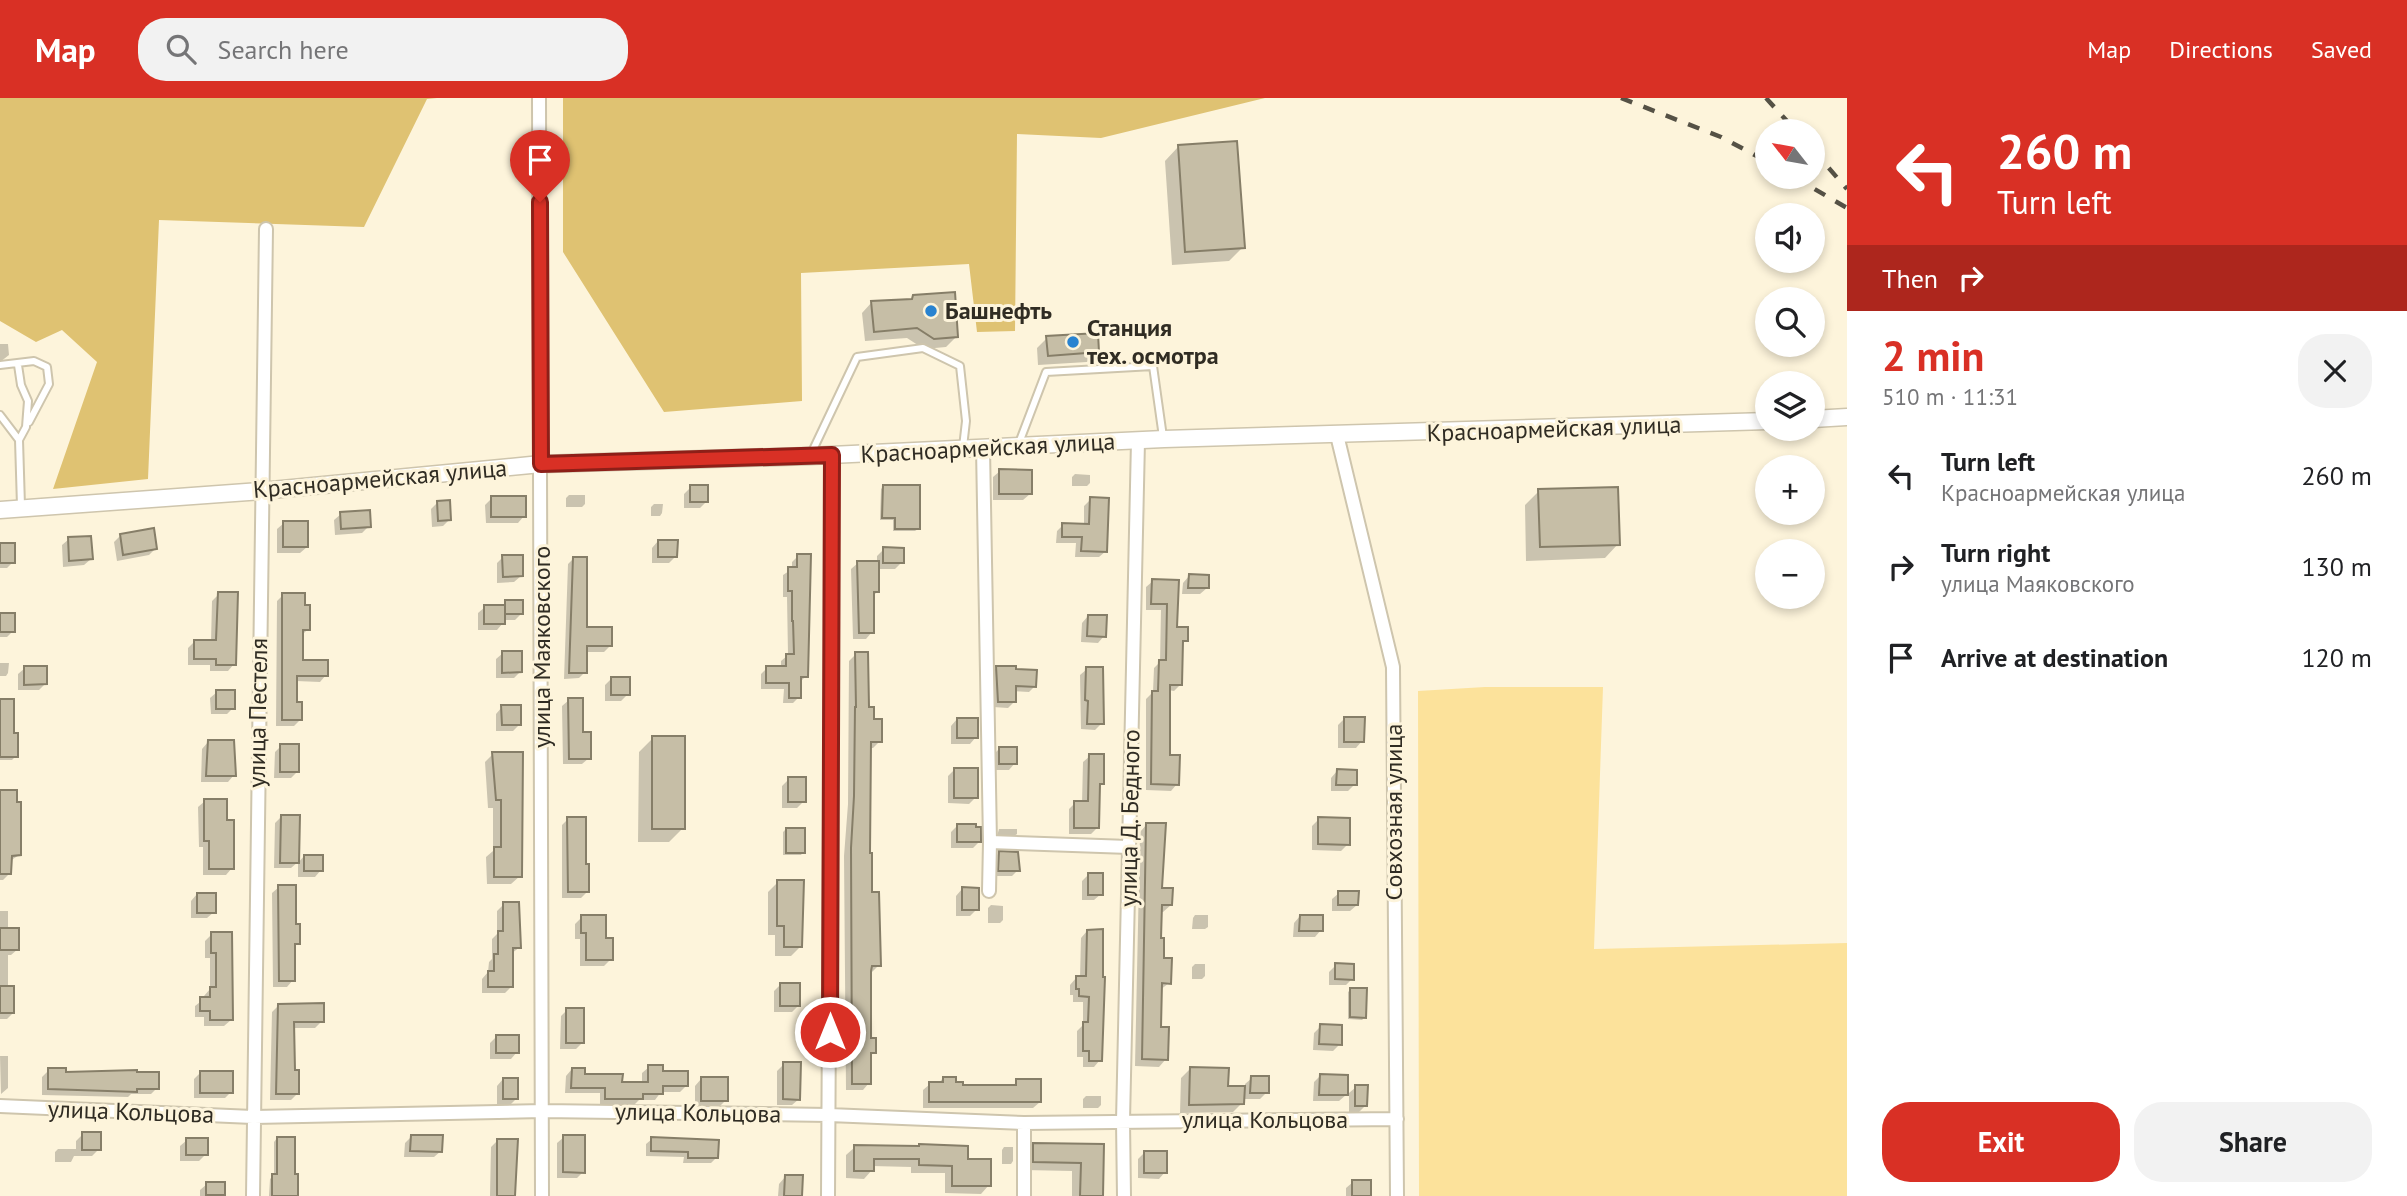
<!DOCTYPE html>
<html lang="en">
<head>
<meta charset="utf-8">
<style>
	:root { --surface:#fff; --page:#f2f2f2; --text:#202124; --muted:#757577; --accent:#d93025 }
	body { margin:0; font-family:"PT Sans",sans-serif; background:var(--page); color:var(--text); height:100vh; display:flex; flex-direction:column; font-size:26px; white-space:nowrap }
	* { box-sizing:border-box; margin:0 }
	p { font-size:23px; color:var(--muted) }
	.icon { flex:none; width:38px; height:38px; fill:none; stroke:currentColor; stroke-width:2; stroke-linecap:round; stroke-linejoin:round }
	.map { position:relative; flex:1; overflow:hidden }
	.details { display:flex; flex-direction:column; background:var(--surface); width:560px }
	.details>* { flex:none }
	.banner { background:#d93025; color:#fff; overflow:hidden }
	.needle { width:46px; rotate:301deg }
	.controls { position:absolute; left:1755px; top:21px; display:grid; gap:14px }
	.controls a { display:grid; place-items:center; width:70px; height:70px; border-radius:50%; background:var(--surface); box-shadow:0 4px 10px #0003; font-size:35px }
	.pin { position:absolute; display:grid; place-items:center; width:60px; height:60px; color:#fff; margin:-72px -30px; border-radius:50% 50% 50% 0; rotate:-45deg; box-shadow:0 0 7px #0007 }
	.pin .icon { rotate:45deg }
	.me { position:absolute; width:77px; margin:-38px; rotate:0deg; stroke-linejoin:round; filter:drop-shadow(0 0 5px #0008) }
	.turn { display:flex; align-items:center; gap:24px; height:147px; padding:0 35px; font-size:32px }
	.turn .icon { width:91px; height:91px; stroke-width:2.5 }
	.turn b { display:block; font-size:49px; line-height:60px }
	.then { display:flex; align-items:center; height:66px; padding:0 35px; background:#0003; gap:14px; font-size:26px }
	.round { display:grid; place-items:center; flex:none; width:74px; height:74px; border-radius:28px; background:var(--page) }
	.head { display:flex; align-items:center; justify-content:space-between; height:119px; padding:0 35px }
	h1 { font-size:42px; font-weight:600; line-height:52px; color:var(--accent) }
	.button { display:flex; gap:14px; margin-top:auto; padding:14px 35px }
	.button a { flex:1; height:80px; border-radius:28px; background:var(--accent); color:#fff; font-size:28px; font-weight:600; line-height:80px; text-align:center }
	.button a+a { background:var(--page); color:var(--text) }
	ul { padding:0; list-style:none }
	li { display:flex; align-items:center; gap:21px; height:91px; padding:0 35px }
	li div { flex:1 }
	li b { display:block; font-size:26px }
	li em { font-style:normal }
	header { display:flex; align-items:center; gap:42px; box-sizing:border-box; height:98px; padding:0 35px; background:var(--accent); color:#fff }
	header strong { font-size:33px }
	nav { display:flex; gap:38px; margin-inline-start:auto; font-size:24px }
	.search { width:490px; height:63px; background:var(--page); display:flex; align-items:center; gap:18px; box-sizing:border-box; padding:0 24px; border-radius:28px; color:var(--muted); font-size:26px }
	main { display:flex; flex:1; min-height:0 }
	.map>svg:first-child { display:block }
	.green { fill:#fce29b }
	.forest { fill:#dfc272 }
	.shadow { fill:#0003 }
	.building { fill:#c6bea6; stroke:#867e68; stroke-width:2 }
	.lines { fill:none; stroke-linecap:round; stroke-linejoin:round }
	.lane-casing { stroke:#cec5ad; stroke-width:10 }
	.street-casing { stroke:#cec5ad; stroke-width:16 }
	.secondary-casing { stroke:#cec5ad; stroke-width:19 }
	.lane { stroke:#fff; stroke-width:6 }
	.street { stroke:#fff; stroke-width:12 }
	.secondary { stroke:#fff; stroke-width:16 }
	.rail { stroke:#555145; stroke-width:4.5; stroke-dasharray:12 12; stroke-linecap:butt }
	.route-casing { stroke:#8d1f18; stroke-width:18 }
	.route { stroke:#d93025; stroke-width:12 }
	.poi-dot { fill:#2983d0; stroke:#fdf4db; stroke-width:2.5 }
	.labels { text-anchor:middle; stroke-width:6; stroke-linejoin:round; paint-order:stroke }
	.poi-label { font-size:24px; font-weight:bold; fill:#302c23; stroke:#fdf4db; text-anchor:start }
	.street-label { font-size:24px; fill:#302c23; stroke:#fdf4db }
</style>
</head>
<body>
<header>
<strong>Map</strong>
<div class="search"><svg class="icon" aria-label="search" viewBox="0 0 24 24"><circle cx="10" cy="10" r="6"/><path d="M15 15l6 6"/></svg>Search here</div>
<nav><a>Map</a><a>Directions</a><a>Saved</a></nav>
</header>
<main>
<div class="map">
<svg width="1847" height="1098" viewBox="0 0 1847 1098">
	<rect width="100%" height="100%" fill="#fdf4db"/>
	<path class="green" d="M1485 589H1603L1594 851 1847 845V1098H1419L1418 593Z"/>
	<path class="forest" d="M0 0H437L427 1 364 129 159 122 148 381 53 391 97 264 62 232 36 244 0 223Z
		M563 0H1265L1101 40 1017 36 1015 233 977 234 969 166 801 175 802 303 664 314 563 154Z"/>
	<path class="shadow" d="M1178 49 1243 149 1229 163 1172 167 1165 63Z
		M914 199 956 239 946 249 924 251 907 240 865 243 862 215 872 204 909 203Z
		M1047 240 1097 254 1087 264 1038 267 1037 250Z
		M0 246H8L9 257 0 264Z
		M1000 373 1030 396 1023 402H993V379Z
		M1075 376 1090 377V385L1087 388H1072V379Z
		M691 389 706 404 700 410H684V396Z
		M883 389 918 431 915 433H893V422H880L881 391Z
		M1539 393 1618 446 1605 460 1526 463 1525 407Z
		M569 397H585V406L582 409H566V400Z
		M492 400 524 418 518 425H486L485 407Z
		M1091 401 1106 453 1099 459H1075L1076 445H1056L1057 433 1063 427H1084V408Z
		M437 405 450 421 443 428 432 429 431 411Z
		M654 406H663L662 415 660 418H651V409Z
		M341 416 369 428 362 435 335 437 334 422Z
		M284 425 307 449 300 455H277V431Z
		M120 438 155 451 149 457 117 463 114 444Z
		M69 441 91 461 84 467 63 469 62 447Z
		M658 443 676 458 669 465H652V450Z
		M0 447 13 464 7 470H0Z
		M884 451 902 464 895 471H877V494L873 498 872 534 866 541H853L851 471 858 465H877V458Z
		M798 458 806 578 800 584 799 599 793 605H783L784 591H761V576L767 570H781V563L788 557 787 499H783V477L792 471V464Z
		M503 459 521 478 514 484 497 485V465Z
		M574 460 585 531 610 548 604 554H585V574L579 580 564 581 568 466Z
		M1189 478 1207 490 1200 496H1182L1183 485Z
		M1153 483H1177L1176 530 1186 542 1181 547V586L1174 593 1168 592V659L1177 686 1171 693 1146 692V601L1153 594 1154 570 1160 564 1161 512H1146V489Z
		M219 496 234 566 228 573H210V567H188V550L194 544H211L212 503Z
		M283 497 308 531 301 538V564L326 577 320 584 296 583V606L300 622 294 628H276L277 503Z
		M506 504 522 515 515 522H503V525L497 532H478V515L485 509H501Z
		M0 517 13 533 7 539H0Z
		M1088 518 1104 538 1098 545 1081 544 1082 525Z
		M503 555 520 574 514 580H496V561Z
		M856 556 867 611 880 643 873 650H869L868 757 879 867 872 874H869L870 942 874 954 870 959 869 985 863 992H846L844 758 848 706 849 563Z
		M0 565H9L8 575 6 578H0Z
		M25 570 45 586 39 592H18V576Z
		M996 570 1035 588 1029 594 1014 593V604L1008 610 993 609 991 575Z
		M1087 571 1102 625 1095 632 1081 631 1080 577Z
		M612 580 628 596 621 603H605V587Z
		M217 594 233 610 227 616H211L210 600Z
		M0 602 12 637 16 658 12 662H0Z
		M569 602 589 660 582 666H563L562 608Z
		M502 609 520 626 513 633H496V616Z
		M1345 620 1362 643 1356 650H1338V627Z
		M957 621 976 639 970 646H951V628Z
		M653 640 683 730 669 744H638L639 654Z
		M208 644 234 677 228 684H201L202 651Z
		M281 648 297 674 291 680H274L275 654Z
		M1000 650 1015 665 1009 672H993V657Z
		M493 656 520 778 511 786H487L486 759 493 753V710H488L485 664Z
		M1090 658 1102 685 1098 690V729L1091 736H1069V711L1075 705H1082L1083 664Z
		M955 671 976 699 969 706 948 705V678Z
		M1337 673 1355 686 1348 693H1331V680Z
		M789 681 804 703 797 710H782V688Z
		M0 694 15 706 19 757 10 763V775L3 782H0Z
		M205 703 225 724 232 770 226 777H203V749H199L198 709Z
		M281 719 298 764 291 770H274L275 725Z
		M568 721 584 768 587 794 581 800H562V727Z
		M1319 721 1348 746 1341 753 1312 752V728Z
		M1147 726 1160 791 1171 807 1163 814H1160L1162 862 1169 885 1160 892 1159 931 1166 961 1159 969 1135 968 1140 734Z
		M958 727 979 744 973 750H951V734Z
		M786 731 803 754 801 757H783V734Z
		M999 731H1017V736L1014 738H997Z
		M999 755 1018 772 1012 778H993V761Z
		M304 758 321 772 315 779H298V765Z
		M1088 777 1101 796 1094 802H1082V783Z
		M778 784 801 848 791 858H775V837H768V794Z
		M279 789 295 828 298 845 293 850V882L287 889H273L272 795Z
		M962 791 977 811 970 818H956V798Z
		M1339 795 1357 807 1350 813H1332V801Z
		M197 796 214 814 207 820H191V803Z
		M504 806 520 849 512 855V888L505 895H482V881L488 874 489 864 492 861V841L497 836V813Z
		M991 807 1003 808V822L1000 825H988V810Z
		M0 813H8V831L18 851 11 857H8V890L13 915 7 921H0Z
		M1195 817H1208V829L1205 831H1192L1193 820Z
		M1300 818 1321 832 1315 839H1293L1294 825Z
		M582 819 604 842 611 861 604 868H580V841H575V826Z
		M1087 833 1100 962 1094 969H1083V959H1077V933L1083 927V904H1073V897H1070V887L1076 880H1080L1081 840Z
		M212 836H231V922L224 928H204V919H195V908L204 901V898L210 891V860H205V843Z
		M1195 866H1205V878L1202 881H1192V869Z
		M1336 867 1352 881 1346 887H1329V874Z
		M780 887 798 908 792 914H774V893Z
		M1351 891 1365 919 1362 922 1348 921V894Z
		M279 907 322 923 315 930H293V974L298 995 291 1002H270L272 914Z
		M567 912 582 945 576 951H560L561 918Z
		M1321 928 1340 946 1333 953 1313 952 1314 935Z
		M496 939 517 954 511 961H490V945Z
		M0 958H8V990L1 996Z
		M784 966 799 1001 792 1007H777V973Z
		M649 969 687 987 680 994H661L655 1002H639L634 1007H600V995H565L566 978 572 971 583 977 621 985H642V975Z
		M1190 971 1227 989 1245 990V986L1252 980 1267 994 1260 1001H1243L1242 1005 1233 1014 1180 1015 1181 980Z
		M49 972 65 975 157 990 151 996H131L128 999 42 997V979Z
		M201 974 231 994 225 1000H194V981Z
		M1320 978 1346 997 1339 1003H1313L1314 984Z
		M943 980 961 988 1012 989 1017 983 1040 1004 1033 1010H923V992L930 986H938Z
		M503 981 517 1000 510 1007H497V988Z
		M701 981 726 1002 719 1009H695V988Z
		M1356 989 1365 1008 1359 1014H1349V995Z
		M1086 998H1101V1007L1098 1010H1083V1001Z
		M83 1036 99 1051 92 1058H74L71 1064H55V1054L58 1051H76V1043Z
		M411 1039 441 1053 434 1059H404L405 1045Z
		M564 1039 583 1074 577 1080H557V1045Z
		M277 1040 296 1098H269L270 1081 274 1077V1044Z
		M652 1041 717 1059 711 1065H683L684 1059 646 1058V1046Z
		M187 1042 206 1056 199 1063H180V1048Z
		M498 1042 516 1043 514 1098H490L491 1049Z
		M1034 1047 1102 1048 1101 1098H1072V1073L1024 1072 1025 1056Z
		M855 1049 966 1063 989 1087 981 1096 945 1095V1075H911V1069L872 1068V1072L864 1081 846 1080V1057Z
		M1004 1049H1013V1063L1011 1066H1002V1052Z
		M1145 1054 1165 1074 1159 1081 1138 1080V1061Z
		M785 1079 801 1098H778L779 1086Z
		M1353 1084 1370 1098H1346V1090Z
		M207 1086H224V1098H200V1092Z"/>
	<path class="building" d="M1237 43 1245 150 1185 154 1178 47Z
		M955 194 958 239 934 241 917 230 874 234 871 203 912 201 913 197Z
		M1098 235 1099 254 1048 258 1046 238Z
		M999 371 1032 372V396H999Z
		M690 387H708V404H690Z
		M883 387H920V431H895V420H882Z
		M1618 389 1620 447 1540 449 1538 391Z
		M491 398H526V419H491Z
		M1090 399 1109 400 1107 454 1081 453 1082 439H1062V425L1089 426Z
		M450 402 451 422 438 423 437 403Z
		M370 412 371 429 341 431 340 414Z
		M283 423H308V449H283Z
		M154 430 157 451 123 457 120 436Z
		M91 438 93 461 69 463 68 439Z
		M658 442H678L677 459H658Z
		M0 445H15V465H0Z
		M883 449 904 450V465H883Z
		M797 456H811L808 579H801V600H789V585H766V568H786V556H794L793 523H792V493H788V469H797Z
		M502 457H523V478L503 479Z
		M573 459H587V529H612V548H587V575H569Z
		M857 463H879V494H874V535H859Z
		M1189 476 1209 477V490H1188Z
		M1152 481 1179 482 1177 529H1188V543H1183L1182 587H1170V657H1180L1179 687 1151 686 1152 593H1158L1159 562H1166L1167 506H1151Z
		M218 494H238L236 567H216V561H194V542H216Z
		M282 495H305V507H310V532H303V562H328V578H297V604H302V622H282Z
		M505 502H523V516H505Z
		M484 507H505V526H484Z
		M0 515H15V534H0Z
		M1088 517H1107L1106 539 1087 538Z
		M502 553H522V574L502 575Z
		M855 554H868L869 609H874V621H882V644H871L870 755H872V794H879L881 868H872L871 873V940H876V955H871V986H852L851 750 854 698 855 609H856Z
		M24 568H47V586L24 587Z
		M996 568H1016V571L1037 572 1036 589 1016 588V604H998Z
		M1086 569H1103L1104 626H1087L1088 603 1085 602Z
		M611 579H630V597H611Z
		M216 592H235V611H216Z
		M568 600H583V634H591V661H569Z
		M0 601H14V635H18V659H0Z
		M501 607H521V627H502Z
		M1344 619H1365L1364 644H1344Z
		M957 620H978V640H957Z
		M652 638H685V731H652Z
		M208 642H234L236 678H206Z
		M280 646H299V674H280Z
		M999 649H1017V666H999Z
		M492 654H523L522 779H494V749H501V702H496Z
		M1089 656H1104V686H1100L1099 730H1074V703H1088Z
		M954 670H978V700H954Z
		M1337 671 1357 672V687H1336Z
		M788 679H806V704H788Z
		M0 692H17V704H21V757L12 758 11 776H0Z
		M204 701H227V722H234V771H209V743H204Z
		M281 717H300L299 765H280Z
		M567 719H586V766H589V794H568Z
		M1318 719 1350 720V747L1318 746Z
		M1146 725H1166L1162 790H1173L1172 807H1162L1161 840H1164V860H1172L1171 886 1162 885 1161 929H1169L1168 962 1142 961Z
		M957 726H976V729H981V744H957Z
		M786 730H805V755H786Z
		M999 753 1018 754 1020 773H998Z
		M304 757H323V773H304Z
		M1088 775H1103V797H1088Z
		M777 782H804L802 849H784V828H777Z
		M278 787H296V826H300V846H295V883H279Z
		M962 789 979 790V812H962Z
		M1338 793H1359L1358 807H1338Z
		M197 795H216V815H197Z
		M503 804H519L521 850H513V889H488V873H494V856H498V833H503Z
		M581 817H606V840H613V862H586V835H581Z
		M1300 817H1323V833H1299Z
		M0 830H19V852H0Z
		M1103 831V879H1105L1102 963H1089V953H1083V924H1088L1089 899 1079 898V891H1076V878H1086L1087 832Z
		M211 834H232L233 922H210V913H200V899H210V889H216V855H211Z
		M1335 865 1354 866V882L1335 881Z
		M780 885H800V908H780Z
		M0 888H14V915H0Z
		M1350 890H1367L1366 920 1350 919Z
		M324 905V924H294L295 972H299V996H276L278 906Z
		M566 910H584V945H566Z
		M1320 926 1342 927V947L1319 946Z
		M496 937H519V955H496Z
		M783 964H801L800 1002 783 1001Z
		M648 967H663V973H688V988H663V996H643V1001H605V990H571L572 970H585V976H623L622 984H648Z
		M1190 969 1229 970 1228 988H1245L1244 1006 1189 1007Z
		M48 970H66V974L137 972V974H159V991H137V994L48 991Z
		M200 973H233V995H200Z
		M1320 976 1348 977V997H1319Z
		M1251 978H1269V995H1250Z
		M701 979H728V1003H701Z
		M943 979H956V984H963V987H1016V981H1041V1004H929V984H943Z
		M503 980H518V1001H503Z
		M1355 987H1368L1367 1008H1355Z
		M82 1034H101V1052H82Z
		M411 1037H443L442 1054 410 1053Z
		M563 1037H585V1075L563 1074Z
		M277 1039H295V1076H298V1098H272V1076H277Z
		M651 1039 719 1042 718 1060H688V1054L651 1053Z
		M186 1040H208V1057H186Z
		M497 1041H518L515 1098H497Z
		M1033 1045 1104 1046 1103 1098H1080L1081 1065 1033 1064Z
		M919 1046 968 1048V1061H991V1088H952V1068L919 1067V1061H874V1073H854V1047L919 1048Z
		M1144 1053H1167V1075H1144Z
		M785 1077H803L802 1098H784Z
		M1352 1082H1371V1098H1352Z
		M206 1084H225V1097H206Z"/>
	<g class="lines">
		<g class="lane-casing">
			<path id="lane" d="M0 267 34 263 47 269 49 286 29 324
				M18 267 21 287 28 303 26 329 19 342 21 408
				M0 317 19 342
				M1019 345 1046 274 1153 268 1163 339
				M811 356 857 259 923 250 960 268 966 323 963 349"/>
		</g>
		<g class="street-casing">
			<path id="street" d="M539 0 542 1098
				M1337 337 1393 569 1397 1098
				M983 350 990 744 989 793
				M990 744 1129 749
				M0 1008 253 1019 543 1013 829 1017 1024 1025 1397 1021
				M253 1098 266 131
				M828 1098 832 357
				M1024 1098V1025
				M1124 1098 1123 1023 1138 343"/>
		</g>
		<g class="secondary-casing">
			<path id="secondary" d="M1813 321 1847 319
				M0 412 261 393 541 366 810 358 1164 341 1768 323"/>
		</g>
		<use href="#lane" class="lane"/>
		<use href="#street" class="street"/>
		<use href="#secondary" class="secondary"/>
		<path class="rail" d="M1621 0 1721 39 1768 64
			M1766 0 1796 33
			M1813 52 1847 91
			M1794 79 1847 110"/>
	</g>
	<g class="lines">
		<g class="route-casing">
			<path id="route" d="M540 104 541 366 832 357 830 934"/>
		</g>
		<use href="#route" class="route"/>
	</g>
	<g class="poi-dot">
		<circle cx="931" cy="213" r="7"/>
		<circle cx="1073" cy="244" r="7"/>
	</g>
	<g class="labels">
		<g class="poi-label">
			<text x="945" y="221">Башнефть</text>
			<text x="1087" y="238">Станция<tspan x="1087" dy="28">тех. осмотра</tspan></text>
		</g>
		<g class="street-label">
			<text transform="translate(1554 331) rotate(-2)" y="8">Красноармейская улица</text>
			<text transform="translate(988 350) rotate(-3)" y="8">Красноармейская улица</text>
			<text transform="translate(380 381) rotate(-5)" y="8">Красноармейская улица</text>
			<text transform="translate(542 549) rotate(-90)" y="8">улица Маяковского</text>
			<text transform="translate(258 615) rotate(-89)" y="8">улица Пестеля</text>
			<text transform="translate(1394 714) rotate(-90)" y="8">Совхозная улица</text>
			<text transform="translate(1130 720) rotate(-89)" y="8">улица Д. Бедного</text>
			<text transform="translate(131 1014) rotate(2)" y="8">улица Кольцова</text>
			<text transform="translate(698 1015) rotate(1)" y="8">улица Кольцова</text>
			<text x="1265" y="1030">улица Кольцова</text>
		</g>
	</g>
</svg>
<div class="controls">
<a><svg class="needle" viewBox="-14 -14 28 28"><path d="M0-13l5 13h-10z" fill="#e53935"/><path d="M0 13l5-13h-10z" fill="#757577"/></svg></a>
<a><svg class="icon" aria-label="sound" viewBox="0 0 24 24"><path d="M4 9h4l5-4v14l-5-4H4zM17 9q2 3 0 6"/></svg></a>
<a><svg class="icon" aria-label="search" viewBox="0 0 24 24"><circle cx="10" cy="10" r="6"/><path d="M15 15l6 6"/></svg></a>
<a><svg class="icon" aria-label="layers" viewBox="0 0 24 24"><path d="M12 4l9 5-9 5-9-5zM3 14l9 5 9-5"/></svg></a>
<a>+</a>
<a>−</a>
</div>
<div class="pin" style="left:540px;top:104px;background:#d93025"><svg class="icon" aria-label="arrive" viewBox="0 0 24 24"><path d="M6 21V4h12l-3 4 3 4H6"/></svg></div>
<svg class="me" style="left:830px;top:934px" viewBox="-20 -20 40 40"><circle r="17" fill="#d93025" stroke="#fff" stroke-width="3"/><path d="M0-11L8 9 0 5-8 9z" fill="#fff"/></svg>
</div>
<section class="details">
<div class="banner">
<div class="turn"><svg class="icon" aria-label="left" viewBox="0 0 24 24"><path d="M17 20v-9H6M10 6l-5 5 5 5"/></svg><div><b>260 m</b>Turn left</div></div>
<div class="then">Then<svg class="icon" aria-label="right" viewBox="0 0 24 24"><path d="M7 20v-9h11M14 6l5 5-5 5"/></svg></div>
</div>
<div class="head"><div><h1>2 min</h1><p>510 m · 11:31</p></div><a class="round"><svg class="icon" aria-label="close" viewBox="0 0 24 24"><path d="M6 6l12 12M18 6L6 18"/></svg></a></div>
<ul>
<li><svg class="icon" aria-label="left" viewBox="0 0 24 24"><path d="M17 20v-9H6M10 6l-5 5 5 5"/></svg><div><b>Turn left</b><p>Красноармейская улица</p></div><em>260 m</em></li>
<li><svg class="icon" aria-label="right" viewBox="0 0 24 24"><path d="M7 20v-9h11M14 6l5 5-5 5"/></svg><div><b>Turn right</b><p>улица Маяковского</p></div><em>130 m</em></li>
<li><svg class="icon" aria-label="arrive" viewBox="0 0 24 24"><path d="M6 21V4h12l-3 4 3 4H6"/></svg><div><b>Arrive at destination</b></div><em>120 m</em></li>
</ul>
<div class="button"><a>Exit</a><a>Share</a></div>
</section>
</main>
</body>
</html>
